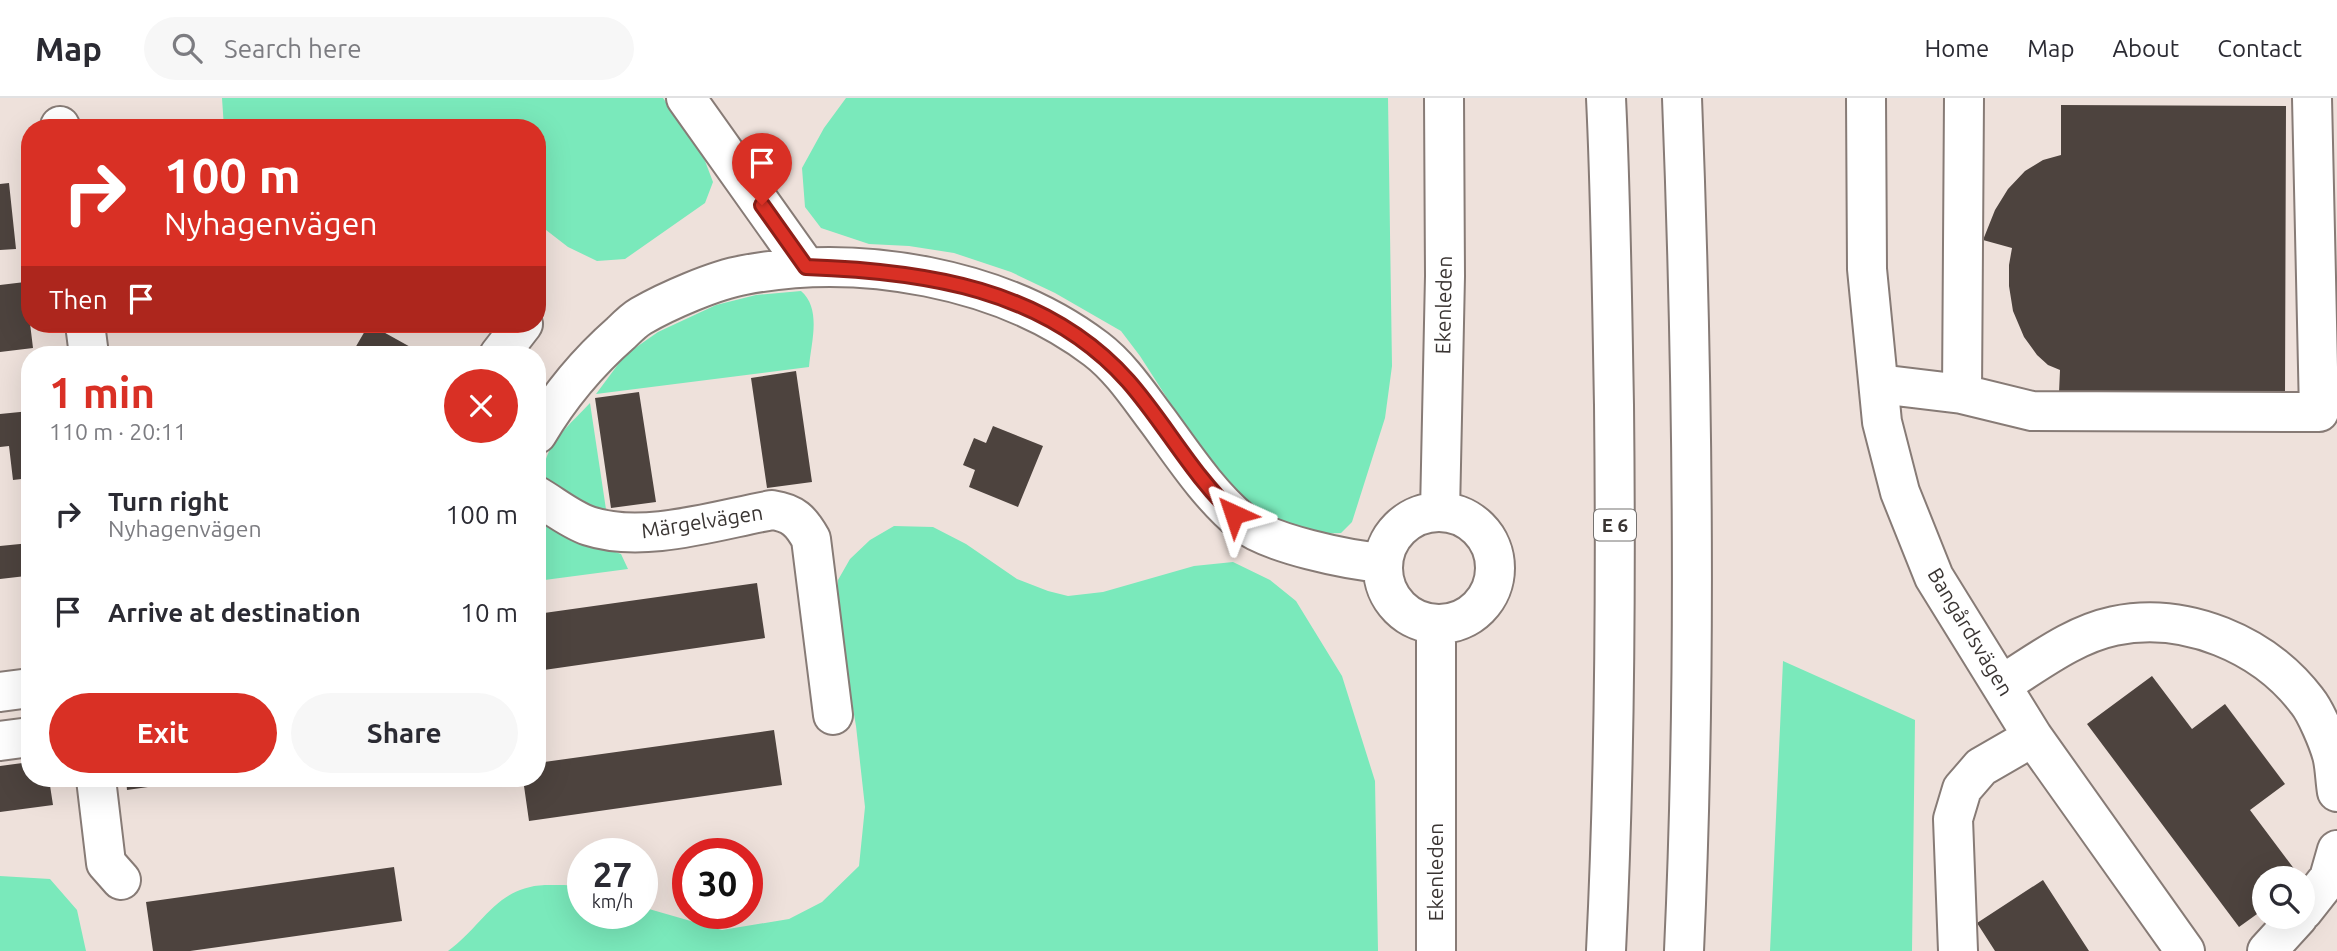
<!DOCTYPE html>
<html lang="en">
<head>
<meta charset="utf-8">
<style>
	:root { --surface:#fff; --page:#f7f7f7; --text:#2b2b33; --muted:#7c7c81; --line:#e1e1e2; --accent:#d93025 }
	body { margin:0; font-family:Ubuntu,sans-serif; background:var(--page); color:var(--text); height:100vh; display:flex; flex-direction:column; font-size:26px; white-space:nowrap }
	* { box-sizing:border-box; margin:0 }
	p { font-size:23px; color:var(--muted) }
	.icon { flex:none; width:38px; height:38px; fill:none; stroke:currentColor; stroke-width:2; stroke-linecap:round; stroke-linejoin:round }
	.map { position:relative; flex:1; overflow:hidden }
	.sheet { position:absolute; left:21px; top:248px; width:525px; height:441px; display:flex; flex-direction:column; background:var(--surface); border-radius:28px; box-shadow:0 7px 28px #0002 }
	.sheet>* { flex:none }
	.top-card { position:absolute; left:21px; top:21px; width:525px; height:214px; border-radius:28px; box-shadow:0 7px 28px #0002; background:#d93025; color:#fff; overflow:hidden }
	.fabs { position:absolute; left:2252px; top:768px; display:grid; gap:14px }
	.fabs a { display:grid; place-items:center; width:63px; height:63px; border-radius:50%; background:var(--surface); box-shadow:0 7px 28px #0002; font-size:35px }
	.speed { position:absolute; left:567px; top:740px; display:flex; gap:14px; font-size:35px; font-weight:700; text-align:center }
	.speed>* { display:grid; place-content:center; width:91px; height:91px; border-radius:50%; background:var(--surface); box-shadow:0 7px 28px #0002; line-height:1 }
	.speed small { font-size:18px; font-weight:400 }
	.speed .limit { border:10px solid #d22; background:#fff; color:#111 }
	.pin { position:absolute; display:grid; place-items:center; width:60px; height:60px; color:#fff; margin:-72px -30px; border-radius:50% 50% 50% 0; rotate:-45deg; box-shadow:0 0 7px #0007 }
	.pin .icon { rotate:45deg }
	.me { position:absolute; width:77px; margin:-38px; rotate:318deg; stroke-linejoin:round; filter:drop-shadow(0 0 5px #0008) }
	.turn { display:flex; align-items:center; gap:24px; height:147px; padding:0 28px; font-size:32px }
	.turn .icon { width:91px; height:91px; stroke-width:2.5 }
	.turn b { display:block; font-size:49px; line-height:60px }
	.then { display:flex; align-items:center; height:66px; padding:0 28px; background:#0003; gap:14px; font-size:26px }
	.round { display:grid; place-items:center; flex:none; width:74px; height:74px; border-radius:37px; background:var(--page) }
	.head { display:flex; align-items:center; justify-content:space-between; height:119px; padding:0 28px }
	h1 { font-size:42px; font-weight:700; line-height:52px; color:var(--accent) }
	.primary-button { display:flex; gap:14px; margin-top:auto; padding:14px 28px }
	.primary-button a { flex:1; height:80px; border-radius:42px; background:var(--accent); color:#fff; font-size:28px; font-weight:700; line-height:80px; text-align:center }
	.primary-button a+a { background:var(--page); color:var(--text) }
	ul { padding:0; list-style:none }
	li { display:flex; align-items:center; gap:21px; height:98px; padding:0 28px }
	li div { flex:1 }
	li b { display:block; font-size:26px }
	li em { font-style:normal }
	header { display:flex; align-items:center; gap:42px; box-sizing:border-box; height:98px; padding:0 35px; background:var(--surface); border-bottom:2px solid var(--line) }
	header strong { font-size:33px }
	nav { display:flex; gap:38px; margin-inline-start:auto; font-size:24px }
	.search { width:490px; height:63px; background:var(--page); display:flex; align-items:center; gap:18px; box-sizing:border-box; padding:0 24px; border-radius:38px; color:var(--muted); font-size:26px }
	.map>svg:first-child { display:block }
	.green { fill:#7ae9bb }
	.building { fill:#4d433e }
	.lines { fill:none; stroke-linecap:round; stroke-linejoin:round }
	.minor-casing { stroke:#877b76; stroke-width:42 }
	.highway-casing { stroke:#877b76; stroke-width:42 }
	.minor { stroke:#fff; stroke-width:38 }
	.highway { stroke:#fff; stroke-width:38 }
	.route-casing { stroke:#8d1f18; stroke-width:18 }
	.route { stroke:#d93025; stroke-width:12 }
	.labels { text-anchor:middle; stroke-width:7; stroke-linejoin:round; paint-order:stroke }
	.shield { fill:#fff; stroke:#757270; stroke-width:2 }
	.shield-label { font-size:19px; font-weight:bold; fill:#3a3533 }
	.street-label { font-size:21px; fill:#3a3533; stroke:#fff }
</style>
</head>
<body>
<header>
<strong>Map</strong>
<div class="search"><svg class="icon" aria-label="search" viewBox="0 0 24 24"><circle cx="10" cy="10" r="6"/><path d="M15 15l6 6"/></svg>Search here</div>
<nav><a>Home</a><a>Map</a><a>About</a><a>Contact</a></nav>
</header>
<div class="map">
<svg width="2337" height="853" viewBox="0 0 2337 853">
	<rect width="100%" height="100%" fill="#eee1db"/>
	<path class="green" d="M222 0H663L702 55 713 84 705 105 625 161 597 163 568 149 537 125V30H224Z
		M846 0H1388L1392 268 1385 320 1352 424 1341 435 1314 436 1266 419 1231 389 1183 325 1140 258 1121 233 1055 195 1011 174 954 155 909 148 869 146 821 130 805 109 802 70 824 30Z
		M801 193C822 211 811 245 809 269L596 296 625 257 658 234 716 207 756 197Z
		M590 305 607 418 577 406 545 382C538 351 571 326 590 305Z
		M537 423 572 439 621 456 628 471 537 483Z
		M894 428 933 429 966 446 1017 481 1048 493 1068 498 1103 494 1194 468 1233 464 1270 482 1296 503 1342 578 1375 683 1378 853H448C483 828 496 789 545 787 558 787 570 786 583 790V816H642V809L722 832 789 821 822 804 859 768 865 709 856 628 837 517 838 482 850 461 870 442Z
		M1783 563 1915 622 1912 853H1770Z
		M0 778 50 781 77 812 86 853H0Z"/>
	<path class="building" d="M2061 7 2286 8 2285 296 2059 295 2060 272 2048 267 2037 257 2024 239 2013 213 2009 188V167L2012 150 1983 142 1995 112 2008 91 2025 73 2043 62 2061 57Z
		M9 85 16 151 0 152V86Z
		M25 184 33 250 0 254V187Z
		M369 226 414 251 410 257H351Z
		M796 273 812 384 767 390 751 280Z
		M639 294 656 404 611 410 595 300Z
		M30 313V380L13 382 9 348 0 349V316Z
		M993 328 1043 348 1018 409 969 389 975 372 963 367 974 340 986 345Z
		M30 445V499H28L26 478 0 481V448Z
		M757 485 765 540 537 573V516Z
		M2152 578 2192 631 2225 606 2285 686 2250 712 2301 780H2264V811L2239 829 2087 626Z
		M774 632 782 687 529 723 523 681H537V665Z
		M30 664V681H49L53 707 0 714V668Z
		M126 681H197V682L127 692Z
		M394 769 402 823 190 853H153L146 804Z
		M2043 782 2089 853H1995L1977 825Z"/>
	<g class="lines">
		<g class="minor-casing">
			<path id="minor" d="M686 0 806 169
				M1866 0 1867 171 1882 324 1900 394 1934 479 2033 639 2185 853
				M60 28V30
				M85 226 89 257
				M499 257 523 226
				M1879 286 1962 296 2032 313 2319 314 2312 0
				M1962 296 1964 0
				M537 336C559 299 588 264 621 235 627 229 634 222 641 218 667 203 715 182 744 177 859 155 1001 179 1096 251 1121 270 1139 298 1158 323 1183 357 1209 397 1242 424 1269 446 1348 462 1383 465
				M537 398C554 408 571 422 589 428 644 446 717 422 772 412 793 415 801 423 811 441L833 617
				M1383 470a56 56 0 1 1 112 0a56 56 0 1 1-112 0Z
				M1440 414 1445 178 1444 0
				M1436 526V853
				M2001 587C2037 565 2072 537 2114 528 2185 513 2264 546 2307 603 2316 614 2328 643 2332 657 2335 668 2335 682 2337 694
				M0 594 30 590
				M0 643 30 639
				M96 681 106 765 121 782
				M2303 813 2329 780 2337 752
				M1958 853 1953 721 1962 691 1981 669 2033 639
				M2267 853 2298 819"/>
		</g>
		<g class="highway-casing">
			<path id="highway" d="M1606 0C1611 102 1612 205 1614 307 1616 489 1615 671 1606 853
				M1682 0C1693 284 1697 569 1684 853"/>
		</g>
		<use href="#minor" class="minor"/>
		<use href="#highway" class="highway"/>
	</g>
	<g class="lines">
		<g class="route-casing">
			<path id="route" d="M762 107 806 169C923 173 1045 190 1128 283 1165 325 1192 377 1234 416"/>
		</g>
		<use href="#route" class="route"/>
	</g>
	<g class="labels">
		<rect class="shield" x="1594" y="411.5" width="42" height="31" rx="5"/>
		<g class="shield-label">
			<text x="1615" y="434">E 6</text>
		</g>
		<g class="street-label">
			<text transform="translate(1444 207) rotate(-89)" y="7">Ekenleden</text>
			<text transform="translate(702 424) rotate(-9)" y="7">Märgelvägen</text>
			<text transform="translate(1970 534) rotate(59)" y="7">Bangårdsvägen</text>
			<text transform="translate(1436 774) rotate(-90)" y="7">Ekenleden</text>
		</g>
	</g>
</svg>
<div class="fabs">
<a><svg class="icon" aria-label="search" viewBox="0 0 24 24"><circle cx="10" cy="10" r="6"/><path d="M15 15l6 6"/></svg></a>
</div>
<div class="speed"><div>27<small>km/h</small></div><div class="limit">30</div></div>
<div class="pin" style="left:762px;top:107px;background:#d93025"><svg class="icon" aria-label="arrive" viewBox="0 0 24 24"><path d="M6 21V4h12l-3 4 3 4H6"/></svg></div>
<svg class="me" style="left:1234px;top:416px" viewBox="-20 -20 40 40"><path d="M0-17L14 15 0 8-14 15z" fill="#d93025" stroke="#fff" stroke-width="4"/></svg>
<div class="top-card">
<div class="turn"><svg class="icon" aria-label="right" viewBox="0 0 24 24"><path d="M7 20v-9h11M14 6l5 5-5 5"/></svg><div><b>100 m</b>Nyhagenvägen</div></div>
<div class="then">Then<svg class="icon" aria-label="arrive" viewBox="0 0 24 24"><path d="M6 21V4h12l-3 4 3 4H6"/></svg></div>
</div>
<section class="sheet">
<div class="head"><div><h1>1 min</h1><p>110 m · 20:11</p></div><a class="round" style="background:#d93025;color:#fff"><svg class="icon" aria-label="close" viewBox="0 0 24 24"><path d="M6 6l12 12M18 6L6 18"/></svg></a></div>
<ul>
<li><svg class="icon" aria-label="right" viewBox="0 0 24 24"><path d="M7 20v-9h11M14 6l5 5-5 5"/></svg><div><b>Turn right</b><p>Nyhagenvägen</p></div><em>100 m</em></li>
<li><svg class="icon" aria-label="arrive" viewBox="0 0 24 24"><path d="M6 21V4h12l-3 4 3 4H6"/></svg><div><b>Arrive at destination</b></div><em>10 m</em></li>
</ul>
<div class="primary-button"><a>Exit</a><a>Share</a></div>
</section>
</div>
</body>
</html>
